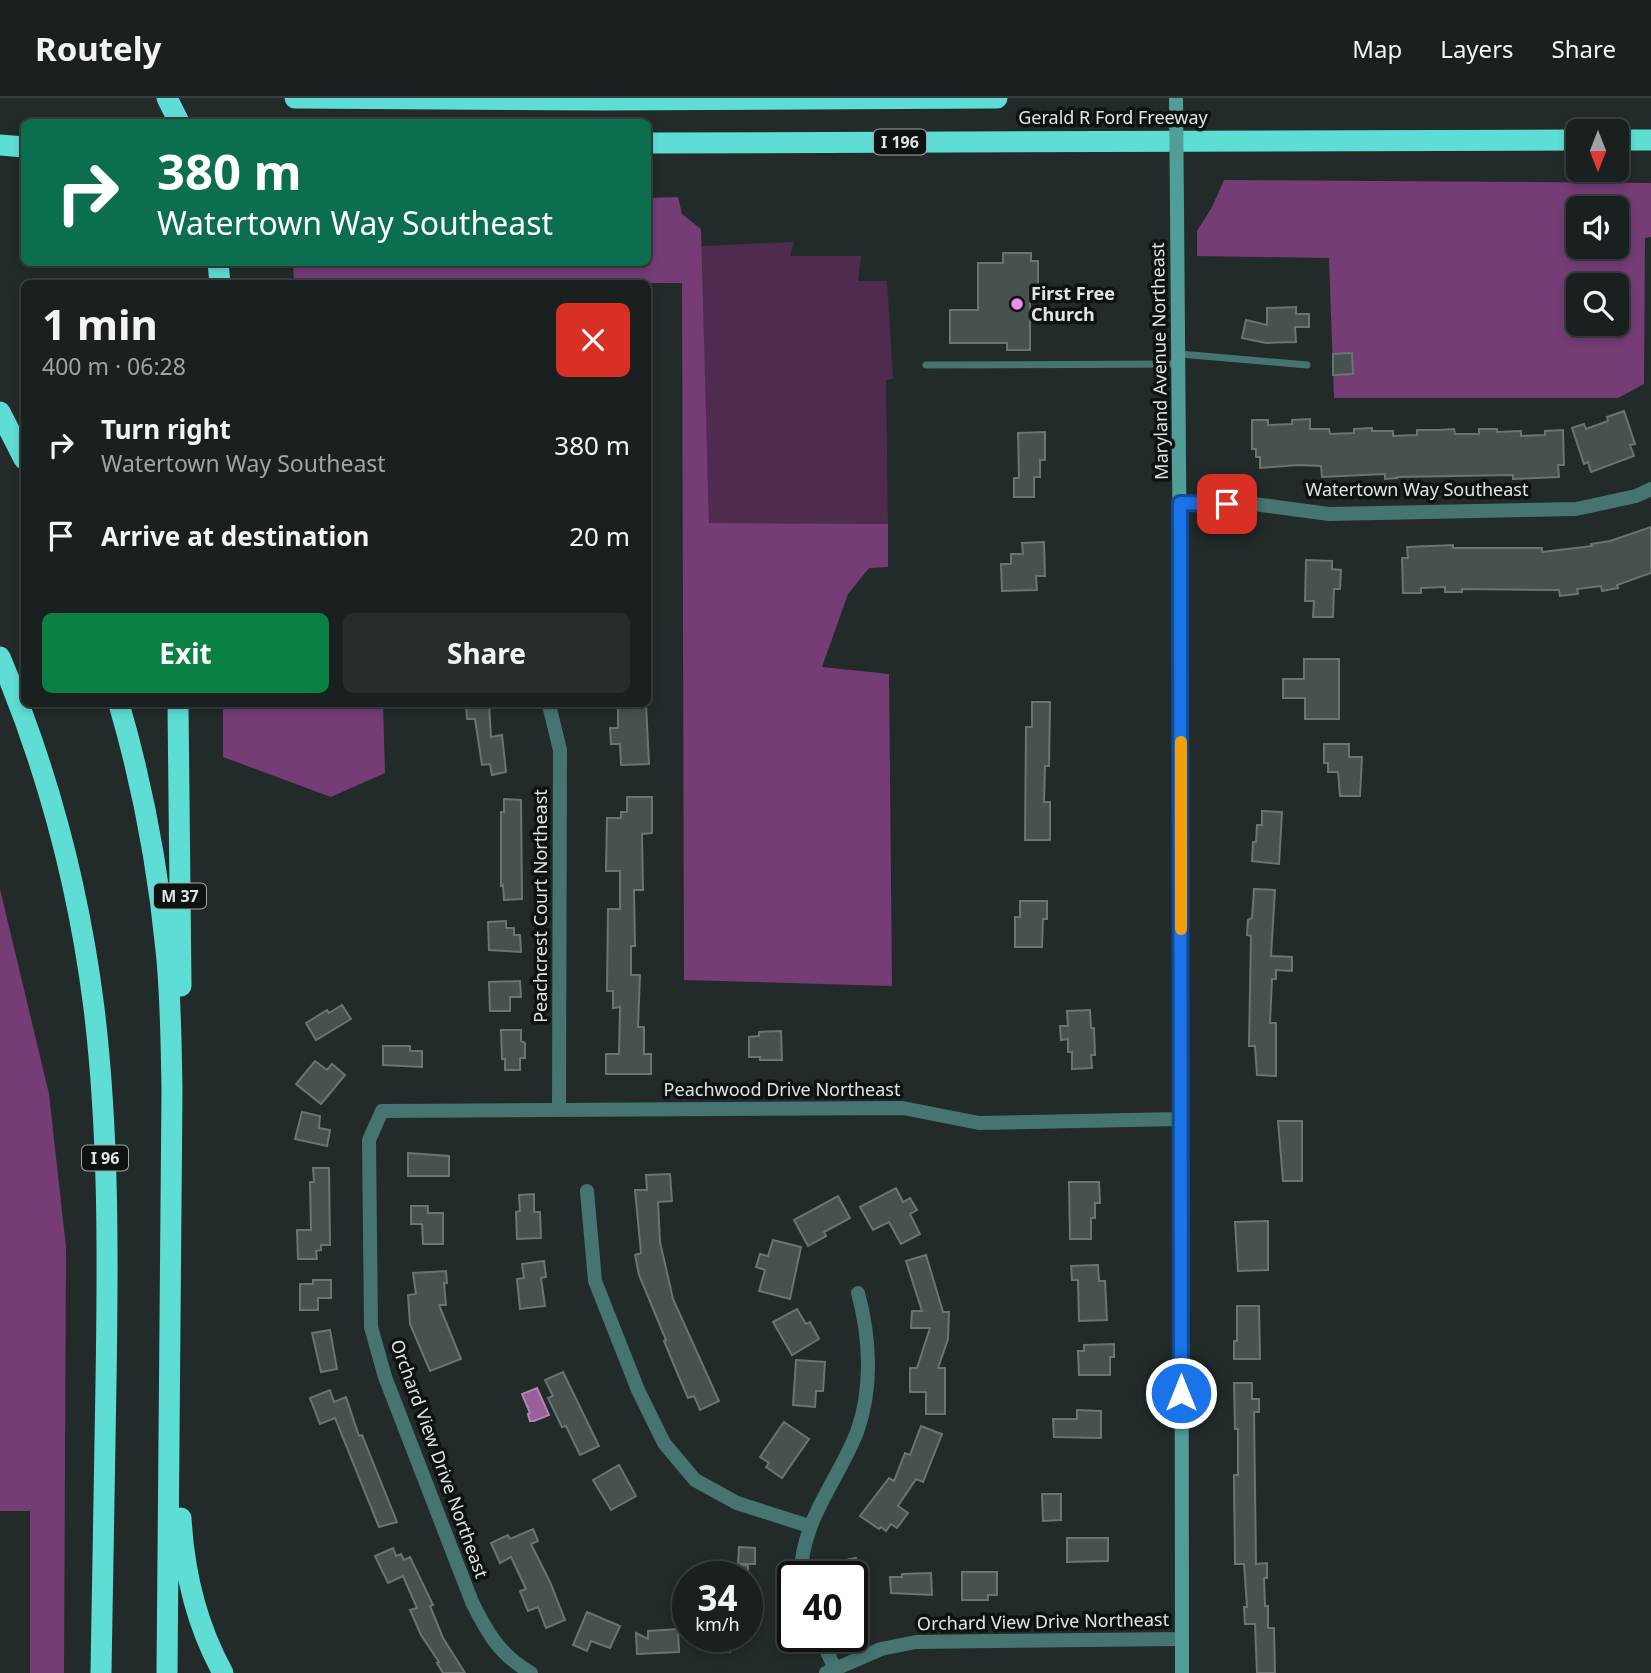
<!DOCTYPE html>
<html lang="en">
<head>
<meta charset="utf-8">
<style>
	:root { --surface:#1a2020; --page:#272d2d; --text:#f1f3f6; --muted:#9fa3a5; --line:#383e3e; --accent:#0b8043 }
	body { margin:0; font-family:"Noto Sans",sans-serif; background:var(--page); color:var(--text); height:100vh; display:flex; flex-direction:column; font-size:26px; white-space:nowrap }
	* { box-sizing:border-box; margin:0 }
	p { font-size:23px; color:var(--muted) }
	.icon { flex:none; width:38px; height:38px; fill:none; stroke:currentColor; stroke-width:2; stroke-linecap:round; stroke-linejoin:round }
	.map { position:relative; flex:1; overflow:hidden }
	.drawer { position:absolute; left:21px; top:182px; width:630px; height:427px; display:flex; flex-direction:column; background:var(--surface); border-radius:10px; box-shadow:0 4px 10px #0003,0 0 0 2px var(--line) }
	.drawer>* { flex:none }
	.guide { position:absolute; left:21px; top:21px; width:630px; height:147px; border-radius:10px; box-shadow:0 4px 10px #0003,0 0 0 2px var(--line); background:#0b6e4f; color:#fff; overflow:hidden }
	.needle { width:46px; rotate:180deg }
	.fabs { position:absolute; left:1566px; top:21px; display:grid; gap:14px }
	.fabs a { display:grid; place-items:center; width:63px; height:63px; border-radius:10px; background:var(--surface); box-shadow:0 4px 10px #0003,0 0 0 2px var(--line); font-size:35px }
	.speed { position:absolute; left:672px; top:1463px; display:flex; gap:14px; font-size:35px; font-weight:700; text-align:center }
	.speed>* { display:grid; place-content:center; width:91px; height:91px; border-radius:50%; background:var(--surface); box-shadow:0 4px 10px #0003,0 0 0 2px var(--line); line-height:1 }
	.speed small { font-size:18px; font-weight:400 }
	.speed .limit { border:4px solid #111; border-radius:10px; background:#fff; color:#111 }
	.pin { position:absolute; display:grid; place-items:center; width:60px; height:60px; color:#fff; margin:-30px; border-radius:14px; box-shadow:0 4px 10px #0006 }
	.me { position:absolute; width:77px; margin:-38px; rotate:0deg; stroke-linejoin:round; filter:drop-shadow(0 0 5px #0008) }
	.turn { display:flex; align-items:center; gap:24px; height:147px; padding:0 21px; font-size:32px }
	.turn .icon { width:91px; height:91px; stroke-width:2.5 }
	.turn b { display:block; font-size:49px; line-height:60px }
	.round { display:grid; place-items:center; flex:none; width:74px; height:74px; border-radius:10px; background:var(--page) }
	.overview { display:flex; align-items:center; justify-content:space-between; height:119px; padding:0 21px }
	h1 { font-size:42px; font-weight:700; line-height:52px }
	.primary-button { display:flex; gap:14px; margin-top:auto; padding:14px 21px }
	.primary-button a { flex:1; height:80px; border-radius:10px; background:var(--accent); color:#fff; font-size:28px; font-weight:700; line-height:80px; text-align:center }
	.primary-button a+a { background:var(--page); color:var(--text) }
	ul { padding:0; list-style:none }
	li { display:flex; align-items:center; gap:21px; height:91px; padding:0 21px }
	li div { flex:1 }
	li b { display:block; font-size:26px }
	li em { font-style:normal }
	header { display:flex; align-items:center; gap:42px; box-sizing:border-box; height:98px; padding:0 35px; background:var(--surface); border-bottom:2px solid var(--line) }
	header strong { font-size:33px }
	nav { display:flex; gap:38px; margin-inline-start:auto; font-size:24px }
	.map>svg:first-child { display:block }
	.green { fill:#502b50 }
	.forest { fill:#753c76; fill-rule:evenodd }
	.water { fill:#9a5e9a; stroke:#af86b0; stroke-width:2 }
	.building { fill:#465150; stroke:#697473; stroke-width:2 }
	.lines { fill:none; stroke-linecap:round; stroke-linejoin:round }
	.lane { stroke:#467470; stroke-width:7 }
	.street { stroke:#467470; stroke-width:14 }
	.secondary { stroke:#519e98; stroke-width:14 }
	.highway { stroke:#5dddd3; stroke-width:21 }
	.secondary-bridge { stroke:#519e98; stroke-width:14 }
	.route-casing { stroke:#114b97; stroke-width:18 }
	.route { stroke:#1a73e8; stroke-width:12 }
	.slow { stroke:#f59e0b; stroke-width:12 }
	.poi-dot { fill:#f28af3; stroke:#0e1312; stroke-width:2.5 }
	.labels { text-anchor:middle; stroke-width:7; stroke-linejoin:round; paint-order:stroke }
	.shield { fill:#0e1312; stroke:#a0a6a6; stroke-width:2 }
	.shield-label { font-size:16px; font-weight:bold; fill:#dfe5e5 }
	.street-label { font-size:18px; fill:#dfe5e5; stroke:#0e1312 }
	.poi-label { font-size:18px; font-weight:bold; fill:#dfe5e5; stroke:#0e1312; text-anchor:start }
</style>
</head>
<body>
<header>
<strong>Routely</strong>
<nav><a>Map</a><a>Layers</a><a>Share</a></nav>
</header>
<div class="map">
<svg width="1651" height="1575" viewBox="0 0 1651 1575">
	<rect width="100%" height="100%" fill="#222b2a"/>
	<path class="green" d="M794 144 790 158H861L858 183H887L893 281 886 282 888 426 709 425 701 148Z"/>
	<path class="forest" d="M1224 82 1651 85V139L1645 140 1644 286 1618 300H1334L1329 160 1197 158V133L1212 109ZM1578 110H1617V149H1578ZM1578 187H1617V226H1578Z
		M678 99 682 116 701 131 709 425 888 426V469L869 470 848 496 822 569 889 576 892 888 684 882 682 185H294L293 165 648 164V100Z
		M223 606H383L385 675 331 699 223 659Z
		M0 791 49 996 66 1149 64 1575H30V1413H0Z"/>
	<path class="water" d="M537 1290 549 1317 534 1323H530L528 1316 530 1315 522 1296Z"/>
	<path class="building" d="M1003 155H1031V163H1038V201H1030V252H1007V245H950V212H978V165H1003Z
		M1296 209V216H1309V229H1295L1296 244 1266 245 1242 240 1246 222 1267 227V210Z
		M1352 255 1353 276 1333 277V256Z
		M1624 313 1635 346 1630 347 1634 358 1591 374 1588 364 1584 366 1572 330 1584 326 1586 331 1608 323 1607 319Z
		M1310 321V331H1329L1330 336 1354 335V331L1372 330V333H1393V338L1417 337V332H1438L1454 331 1455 336H1479V331H1497V334L1521 333V338L1545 337V333L1563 332 1564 367H1558L1559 379 1513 381V377L1397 379V380L1385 381V376L1322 379 1321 368 1298 367 1260 370V359H1256V351H1252V322H1268V327L1292 326V322Z
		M1045 334V362H1040V379H1034V399H1014V380H1019L1018 335Z
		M1651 429V475L1617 487 1618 490 1602 493 1601 488 1577 491 1578 496 1560 498 1559 492 1462 491V494H1445V489L1421 490V495H1403L1402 460H1408L1407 449 1453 447V450H1542V454L1592 448 1591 446 1610 443Z
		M1044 444 1045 478H1036L1037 492 1002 493 1001 466H1011V456H1023L1022 445Z
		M1306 462 1332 463V471L1341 472 1340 491H1334L1333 519H1313L1314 503H1305Z
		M1304 561H1339V621H1305V600H1283V581H1304Z
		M1032 604H1050L1049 668H1045L1044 704H1050V742H1025L1026 629H1032Z
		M466 606H489L491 639 502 637 506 674 492 677 490 666 482 667 475 621H467Z
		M618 606H646L649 666 621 667 620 646H611L610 630H618Z
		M1324 646H1349V659H1362L1360 698H1340L1338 674H1328V665H1324Z
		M627 699H652V735L642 736 643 792H634L635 848H631V877H640L638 929H644V956H651V976H606V956H619L620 909 613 910V893H607L608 811H620V773H606L607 720H621V714H627Z
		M504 701 521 702 522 801 504 802 503 787 501 788V714H504Z
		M1262 713 1282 714 1279 766 1252 763 1253 744H1256L1257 727H1262Z
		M1254 791 1275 792 1271 858 1292 859V873L1276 872V881H1272L1270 925H1276V978L1257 977 1255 948H1249L1251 838 1247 837 1248 822 1252 820Z
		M1020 803H1047V821H1043L1042 849H1015V819H1020Z
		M506 823V830H514V837H520L521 854 489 852 488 824Z
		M520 883 521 899H510V913H490L489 884Z
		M342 907 351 921 316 942 306 925 327 912 329 915Z
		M1090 912 1091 930H1094L1095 957H1091L1092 970 1072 971V954H1068V941L1061 942 1060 928H1068L1067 913Z
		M501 932H521V943L525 945V960H520V972H505V961H502Z
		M781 933 782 962H760V959H749V939L759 938V934Z
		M383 948H410V953H422V969L383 967Z
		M315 963 327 972 332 966 345 977 321 1006 296 986Z
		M302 1014 320 1018 319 1030 330 1032 327 1048 295 1041Z
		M1278 1023H1302V1083H1283Z
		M408 1055 449 1058V1078H408Z
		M313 1070H329L330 1147H321V1152L316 1153 317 1161H298L297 1132H311L310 1084H314Z
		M670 1076 672 1103 658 1104 660 1144 673 1201 719 1303 700 1312 694 1298 688 1300 676 1272 664 1243 666 1242 639 1177 635 1157 641 1155 635 1092H647L646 1077Z
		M1069 1084H1099L1100 1105H1095V1120H1091V1141H1070Z
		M896 1090 903 1104 910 1100 917 1112 910 1116 920 1136 901 1146 889 1124 873 1132 860 1109Z
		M534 1096V1114H540L541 1140 517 1141 516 1114 520 1113 519 1097Z
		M838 1098 850 1120 824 1134 826 1138 808 1148 794 1122Z
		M411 1108H428V1115H443V1146H423L422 1126H411Z
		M1268 1123V1172L1238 1173 1235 1124Z
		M773 1142 801 1149 790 1201 759 1193 765 1172 756 1169 760 1156 768 1158Z
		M926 1157 943 1214H949L948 1241 938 1270H945V1316H926V1294H910V1270H917L930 1230H911L912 1213H922L906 1163Z
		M544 1163 546 1179 541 1180 545 1208 520 1211 517 1181 524 1180 522 1166Z
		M1098 1167 1099 1183H1105L1107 1222 1079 1223 1078 1182H1072L1071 1168Z
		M446 1173 447 1185H444L446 1207H439L461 1261 430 1273 410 1226 408 1197 416 1196 413 1175Z
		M313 1182H331V1200H318V1212H300V1186H313Z
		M1237 1208H1259L1260 1261H1234V1243H1237Z
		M797 1211 806 1226 810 1224 819 1241 792 1257 773 1224Z
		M330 1232 337 1271 321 1274 312 1235Z
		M1114 1246V1259H1110V1277H1079L1078 1253H1084V1247Z
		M796 1262 825 1264 823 1293H816L815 1309 793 1307Z
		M563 1274 599 1348 580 1357 566 1328 562 1329 548 1300 553 1298 545 1282Z
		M1234 1285H1252V1301H1259V1314H1254L1256 1466 1267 1465V1480H1264L1265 1508H1268V1530H1274L1275 1575H1257L1255 1526H1245L1244 1509H1247L1244 1466H1235L1234 1384V1377H1238V1331H1235Z
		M330 1292 334 1304 346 1299 359 1338 362 1337 397 1424 379 1429 335 1320 320 1326 310 1300Z
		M1077 1312 1101 1313V1340L1054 1339 1053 1321H1077Z
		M784 1324 809 1341 782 1380 766 1369 769 1365 760 1359Z
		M921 1328 942 1336 923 1384 916 1381 898 1408 908 1415 897 1430 891 1426 886 1433 881 1429 879 1431 860 1418 889 1380 894 1383 905 1355 910 1357Z
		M619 1367 636 1398 611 1412 593 1382Z
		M1042 1396H1061V1422L1043 1423Z
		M533 1431 538 1443 531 1446 550 1484 565 1522 546 1530 538 1509 528 1513 520 1493 526 1491 511 1459 500 1465 491 1445 508 1437 510 1441Z
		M1067 1440H1108V1463L1067 1464Z
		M739 1449 755 1450V1466H738Z
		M393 1450 396 1458 401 1456 404 1462 410 1459 433 1507 430 1508 443 1540 465 1575H443L437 1565 439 1564 421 1537 410 1512 417 1510 403 1478 388 1485 375 1458Z
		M856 1460 865 1505 852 1508V1477L844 1479 841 1463Z
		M727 1466 748 1467V1479H726Z
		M962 1474H997V1497H988V1502H962Z
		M931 1475 932 1497 891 1495 890 1479H902V1476Z
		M587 1514 620 1528 610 1550 591 1543 587 1553 573 1547Z
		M678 1531 679 1554 637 1556 636 1535 648 1541V1533Z
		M712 1538H730V1554H712Z"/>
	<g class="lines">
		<path class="lane" d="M1180 256 1307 267
			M926 267 1179 266"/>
		<path class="street" d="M1180 405 1254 406 1329 416 1576 411 1636 398 1651 391
			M549 607 560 652 559 1011
			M587 1093 595 1183 638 1292 664 1345 695 1382 737 1405 809 1428
			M801 1479C800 1424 838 1383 857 1334 873 1290 870 1239 858 1195
			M820 1538 835 1571
			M531 1575C499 1556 488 1536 472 1504L385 1279 371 1229 369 1042 382 1013 903 1010 979 1025 1181 1021
			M826 1575 881 1551 916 1544 1181 1541"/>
		<path class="secondary" d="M1177 109 1181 620 1182 1575"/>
		<path class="highway" d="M167 0 179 24
			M295 0 602 2 997 0
			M1617 42H1651
			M648 45 1578 42
			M0 47 24 49
			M218 164 220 186
			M0 314 24 361
			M0 559C47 670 79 791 94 910 109 1034 108 1160 106 1285 104 1381 103 1478 101 1575
			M119 606C142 685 158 770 166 852 171 898 171 945 172 991L167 1575
			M178 606 181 888
			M181 1420C184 1474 196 1526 223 1575"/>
		<path class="secondary-bridge" d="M1176 0 1177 109"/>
	</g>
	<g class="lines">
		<g class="route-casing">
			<path id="route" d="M1181 1295 1180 405 1227 406"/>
		</g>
		<use href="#route" class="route"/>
		<path class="slow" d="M1181 644V831"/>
	</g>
	<circle class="poi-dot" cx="1017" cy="206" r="7"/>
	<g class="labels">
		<g class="shield">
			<rect x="874" y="31.5" width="52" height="25" rx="5"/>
			<rect x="154" y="785.5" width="52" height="25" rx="5"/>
			<rect x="82" y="1047.5" width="46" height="25" rx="5"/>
		</g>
		<g class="shield-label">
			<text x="900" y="50">I 196</text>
			<text x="180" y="804">M 37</text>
			<text x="105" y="1066">I 96</text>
		</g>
		<g class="street-label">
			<text x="1113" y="26">Gerald R Ford Freeway</text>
			<text transform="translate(1160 263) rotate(-91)" y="6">Maryland Avenue Northeast</text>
			<text x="1417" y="398">Watertown Way Southeast</text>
			<text transform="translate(541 808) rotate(-90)" y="6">Peachcrest Court Northeast</text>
			<text x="782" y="998">Peachwood Drive Northeast</text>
			<text transform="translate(439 1361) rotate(70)" y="6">Orchard View Drive Northeast</text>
			<text transform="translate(1043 1524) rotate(-1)" y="6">Orchard View Drive Northeast</text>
		</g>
		<g class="poi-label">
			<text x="1031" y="202">First Free<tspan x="1031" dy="21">Church</tspan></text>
		</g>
	</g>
</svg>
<div class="fabs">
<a><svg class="needle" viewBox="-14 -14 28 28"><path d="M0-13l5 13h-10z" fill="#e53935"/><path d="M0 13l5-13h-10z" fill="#9fa3a5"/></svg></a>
<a><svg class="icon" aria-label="sound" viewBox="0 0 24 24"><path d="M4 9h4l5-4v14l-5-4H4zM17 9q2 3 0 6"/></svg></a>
<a><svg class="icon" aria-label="search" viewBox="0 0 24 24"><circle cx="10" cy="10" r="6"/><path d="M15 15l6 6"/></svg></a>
</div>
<div class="speed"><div>34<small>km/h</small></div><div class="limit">40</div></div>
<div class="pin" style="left:1227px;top:406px;background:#d93025"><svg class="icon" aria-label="arrive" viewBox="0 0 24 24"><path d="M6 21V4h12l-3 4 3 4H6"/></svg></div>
<svg class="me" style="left:1181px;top:1295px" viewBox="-20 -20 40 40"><circle r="17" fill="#1a73e8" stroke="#fff" stroke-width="3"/><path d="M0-11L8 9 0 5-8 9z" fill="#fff"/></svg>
<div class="guide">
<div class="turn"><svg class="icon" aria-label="right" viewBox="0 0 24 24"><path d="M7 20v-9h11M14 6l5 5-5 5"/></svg><div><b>380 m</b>Watertown Way Southeast</div></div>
</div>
<section class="drawer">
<div class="overview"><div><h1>1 min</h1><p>400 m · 06:28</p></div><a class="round" style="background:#d93025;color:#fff"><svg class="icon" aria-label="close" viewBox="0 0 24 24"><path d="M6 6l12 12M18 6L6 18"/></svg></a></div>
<ul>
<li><svg class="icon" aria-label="right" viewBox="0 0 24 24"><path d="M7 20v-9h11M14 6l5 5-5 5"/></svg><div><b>Turn right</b><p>Watertown Way Southeast</p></div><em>380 m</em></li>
<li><svg class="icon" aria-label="arrive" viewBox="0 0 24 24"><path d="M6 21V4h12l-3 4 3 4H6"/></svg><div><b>Arrive at destination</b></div><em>20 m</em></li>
</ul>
<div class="primary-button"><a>Exit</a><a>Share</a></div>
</section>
</div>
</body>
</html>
